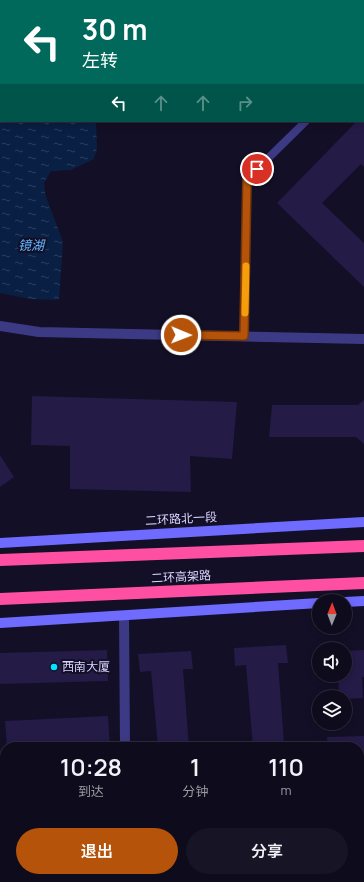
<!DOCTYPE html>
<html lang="zh">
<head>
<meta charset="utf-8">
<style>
	:root { --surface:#0e0b1c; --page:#171425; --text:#f1f3f6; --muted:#9b9ba3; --line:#2e2b3b; --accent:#b45309 }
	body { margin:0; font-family:Manrope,"Noto Sans SC",sans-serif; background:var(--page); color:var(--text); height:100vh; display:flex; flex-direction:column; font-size:15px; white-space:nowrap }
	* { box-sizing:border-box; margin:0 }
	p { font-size:13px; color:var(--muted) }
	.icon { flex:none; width:22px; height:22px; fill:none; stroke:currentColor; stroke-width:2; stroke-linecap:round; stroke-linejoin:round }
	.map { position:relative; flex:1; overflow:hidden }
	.side { position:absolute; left:0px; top:742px; width:364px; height:140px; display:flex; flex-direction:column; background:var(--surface); border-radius:16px 16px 0 0; box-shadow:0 2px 10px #0003,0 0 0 1px var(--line) }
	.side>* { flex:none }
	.banner { position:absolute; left:0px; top:0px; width:364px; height:122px; box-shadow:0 2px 10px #0003,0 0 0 1px var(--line); background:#00695c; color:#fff; overflow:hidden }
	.needle { width:26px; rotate:1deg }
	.controls { position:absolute; left:312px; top:594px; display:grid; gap:8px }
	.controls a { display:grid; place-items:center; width:40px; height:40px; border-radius:50%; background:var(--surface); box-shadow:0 2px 10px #0003,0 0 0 1px var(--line); font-size:20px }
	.pin { position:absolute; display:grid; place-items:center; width:34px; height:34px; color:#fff; margin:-17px; border:2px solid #fff; border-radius:50%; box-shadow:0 1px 4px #0007 }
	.me { position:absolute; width:44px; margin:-22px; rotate:91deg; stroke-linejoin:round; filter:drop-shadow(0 0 3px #0008) }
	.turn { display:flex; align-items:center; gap:14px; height:84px; padding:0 16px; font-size:18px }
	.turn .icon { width:52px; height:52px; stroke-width:2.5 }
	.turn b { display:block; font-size:28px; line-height:34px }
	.lanes { display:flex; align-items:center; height:38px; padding:0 16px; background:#0003; justify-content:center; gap:20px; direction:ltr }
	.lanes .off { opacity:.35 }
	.eta { display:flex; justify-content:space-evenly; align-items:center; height:68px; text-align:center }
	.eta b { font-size:24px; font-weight:600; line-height:28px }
	.action { display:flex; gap:8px; margin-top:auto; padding:8px 16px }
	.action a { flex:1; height:46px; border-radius:24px; background:var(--accent); color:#fff; font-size:16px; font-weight:600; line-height:46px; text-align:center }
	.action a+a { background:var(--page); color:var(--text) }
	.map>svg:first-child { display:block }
	.water { fill:url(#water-ripples) }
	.building { fill:#241b47 }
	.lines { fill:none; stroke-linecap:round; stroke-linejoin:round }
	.lane { stroke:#3d3a85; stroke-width:8 }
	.street { stroke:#3d3a85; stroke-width:10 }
	.secondary { stroke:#6f6bff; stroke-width:10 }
	.highway { stroke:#ff4fa3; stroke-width:12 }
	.route-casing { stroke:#753606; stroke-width:10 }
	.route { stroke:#b45309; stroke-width:7 }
	.slow { stroke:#f59e0b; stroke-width:7 }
	.poi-dot { fill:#00e5ff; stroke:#130f26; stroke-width:1.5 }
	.labels { text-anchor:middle; stroke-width:4; stroke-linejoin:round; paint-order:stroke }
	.street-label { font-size:12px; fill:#d9d4ff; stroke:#130f26 }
	.poi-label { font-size:12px; fill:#d9d4ff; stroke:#130f26; text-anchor:start }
	.water-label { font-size:13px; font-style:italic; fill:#62b6ff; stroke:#130f26 }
</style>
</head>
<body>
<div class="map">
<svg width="364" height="882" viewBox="0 0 364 882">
	<defs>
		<pattern id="water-ripples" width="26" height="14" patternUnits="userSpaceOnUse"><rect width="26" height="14" fill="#0a1f44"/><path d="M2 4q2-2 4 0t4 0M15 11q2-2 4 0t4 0" fill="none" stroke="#2d3f60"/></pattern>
	</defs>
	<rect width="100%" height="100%" fill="#130f26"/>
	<path class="water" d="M0 0 81 1H1V121H96L97 149 94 159 71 170 51 171 44 183 45 194 63 242 59 299 55 300 30 299 0 293Z"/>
	<path class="building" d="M357 121 364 123V167L361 164 322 203 364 243V287L277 203Z
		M32 396 237 402 232 459 190 456 191 492 70 489V446L31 445Z
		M364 400V444L356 437H269L272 405H358Z
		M0 455 14 477 0 487Z
		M286 645 288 663H278L284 743 296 742V747H253L246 665 235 666 234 648Z
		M107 650 108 681 0 684V653Z
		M364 650V677H362L363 698 345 699V697H339L338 675H345V651Z
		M191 651 193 669H183L189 747H158L151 671 140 672 138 654Z
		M108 716 110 747H7L5 721Z
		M364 736V764H359V747H328L327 737Z
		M0 757H5V777H0Z
		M359 771H364V821H359Z
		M0 794H5V825L0 826Z
		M364 833V864H359V834Z
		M0 866H4V882H0Z
		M33 877H128V880H33Z"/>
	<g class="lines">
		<path class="lane" d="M263 0 264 1
			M363 83H364
			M244 336 247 179 306 121"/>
		<path class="street" d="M0 326 39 332 364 339
			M124 616 125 747
			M0 846H5"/>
		<path class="secondary" d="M0 543 364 522
			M345 602 364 601
			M0 623 319 603"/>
		<path class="highway" d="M0 560 364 546
			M0 599 364 583"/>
	</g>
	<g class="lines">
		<g class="route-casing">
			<path id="route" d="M181 335 244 336 247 178 257 169"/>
		</g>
		<use href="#route" class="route"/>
		<path class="slow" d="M245 313 246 266"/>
	</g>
	<circle class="poi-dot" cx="54" cy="667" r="4"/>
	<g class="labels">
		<g class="street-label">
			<text transform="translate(181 519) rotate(-3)" y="4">二环路北一段</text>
			<text transform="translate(181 577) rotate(-3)" y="4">二环高架路</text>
		</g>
		<g class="poi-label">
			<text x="62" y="671">西南大厦</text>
		</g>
		<g class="water-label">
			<text x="31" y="250">镜湖</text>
		</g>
	</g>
</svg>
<div class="controls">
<a><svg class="needle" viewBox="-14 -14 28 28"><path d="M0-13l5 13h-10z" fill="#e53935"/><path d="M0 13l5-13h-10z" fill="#9b9ba3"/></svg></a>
<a><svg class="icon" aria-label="sound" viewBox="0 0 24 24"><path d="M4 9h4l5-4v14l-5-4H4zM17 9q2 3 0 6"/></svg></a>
<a><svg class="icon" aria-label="layers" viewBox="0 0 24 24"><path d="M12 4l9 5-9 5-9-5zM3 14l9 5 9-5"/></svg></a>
</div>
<div class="pin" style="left:257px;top:169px;background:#d93025"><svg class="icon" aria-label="arrive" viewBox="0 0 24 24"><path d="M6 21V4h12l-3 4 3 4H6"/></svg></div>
<svg class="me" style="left:181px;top:335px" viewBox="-20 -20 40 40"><circle r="17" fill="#b45309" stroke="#fff" stroke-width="3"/><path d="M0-11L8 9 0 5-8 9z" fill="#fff"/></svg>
<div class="banner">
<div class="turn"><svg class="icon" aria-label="left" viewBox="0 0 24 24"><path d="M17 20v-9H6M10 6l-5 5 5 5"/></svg><div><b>30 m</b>左转</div></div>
<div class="lanes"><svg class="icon" aria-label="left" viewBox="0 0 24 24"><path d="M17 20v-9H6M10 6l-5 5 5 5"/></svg><svg class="icon off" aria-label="ahead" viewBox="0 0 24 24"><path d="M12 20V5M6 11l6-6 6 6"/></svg><svg class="icon off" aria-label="ahead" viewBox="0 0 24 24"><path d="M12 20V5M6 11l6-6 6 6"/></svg><svg class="icon off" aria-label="right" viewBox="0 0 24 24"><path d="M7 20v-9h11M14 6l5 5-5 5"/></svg></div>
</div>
<section class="side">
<div class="eta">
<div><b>10:28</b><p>到达</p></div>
<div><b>1</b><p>分钟</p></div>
<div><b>110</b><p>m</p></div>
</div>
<div class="action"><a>退出</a><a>分享</a></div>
</section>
</div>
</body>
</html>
